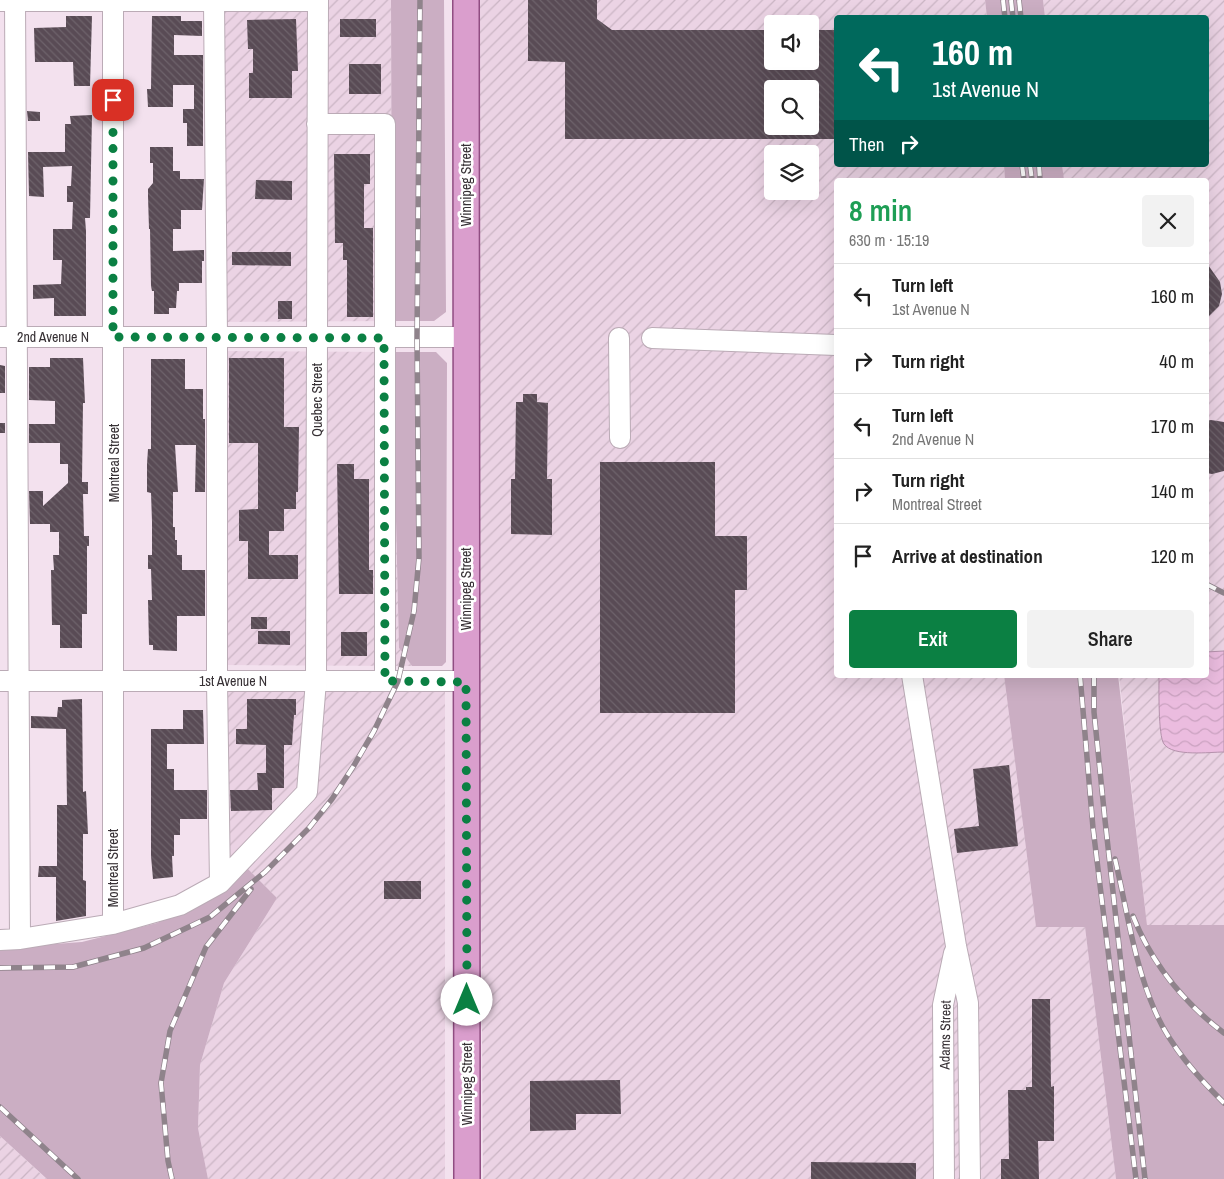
<!DOCTYPE html>
<html lang="en">
<head>
<meta charset="utf-8">
<style>
	:root { --surface:#fff; --page:#f2f2f2; --text:#222; --muted:#767676; --line:#e0e0e0; --accent:#0b8043 }
	body { margin:0; font-family:"Archivo Narrow",sans-serif; background:var(--page); color:var(--text); height:100vh; display:flex; flex-direction:column; font-size:19px; white-space:nowrap }
	* { box-sizing:border-box; margin:0 }
	p { font-size:16px; color:var(--muted) }
	.icon { flex:none; width:28px; height:28px; fill:none; stroke:currentColor; stroke-width:2; stroke-linecap:round; stroke-linejoin:round }
	.map { position:relative; flex:1; overflow:hidden }
	.details { position:absolute; left:834px; top:178px; width:375px; height:500px; display:flex; flex-direction:column; background:var(--surface); border-radius:5px; box-shadow:0 5px 20px #0002 }
	.details>* { flex:none }
	.guide { position:absolute; left:834px; top:15px; width:375px; height:152px; border-radius:5px; box-shadow:0 5px 20px #0002; background:#00695c; color:#fff; overflow:hidden }
	.controls { position:absolute; left:764px; top:15px; display:grid; gap:10px }
	.controls a { display:grid; place-items:center; width:55px; height:55px; border-radius:5px; background:var(--surface); box-shadow:0 5px 20px #0002; font-size:25px }
	.pin { position:absolute; display:grid; place-items:center; width:42px; height:42px; color:#fff; margin:-21px; border-radius:10px; box-shadow:0 2px 8px #0006 }
	.me { position:absolute; width:55px; margin:-28px; rotate:0deg; stroke-linejoin:round; filter:drop-shadow(0 0 4px #0008) }
	.turn { display:flex; align-items:center; gap:18px; height:105px; padding:0 15px; font-size:22px }
	.turn .icon { width:65px; height:65px; stroke-width:2.5 }
	.turn b { display:block; font-size:35px; line-height:42px }
	.then { display:flex; align-items:center; height:48px; padding:0 15px; background:#0003; gap:10px; font-size:19px }
	.round { display:grid; place-items:center; flex:none; width:52px; height:52px; border-radius:5px; background:var(--page) }
	.headline { display:flex; align-items:center; justify-content:space-between; height:85px; padding:0 15px }
	h1 { font-size:30px; font-weight:600; line-height:38px; color:#1e9e55 }
	.button { display:flex; gap:10px; margin-top:auto; padding:10px 15px }
	.button a { flex:1; height:58px; border-radius:5px; background:var(--accent); color:#fff; font-size:20px; font-weight:600; line-height:58px; text-align:center }
	.button a+a { background:var(--page); color:var(--text) }
	ul { padding:0; list-style:none }
	li { display:flex; align-items:center; gap:15px; height:65px; padding:0 15px; border-top:1px solid var(--line) }
	li div { flex:1 }
	li b { display:block; font-size:19px }
	li em { font-style:normal }
	.map>svg:first-child { display:block }
	.industrial { fill:url(#industrial-furrows); fill-rule:evenodd }
	.green { fill:#cbaec3 }
	.water { fill:url(#water-waves); stroke:#b592ac }
	.building { fill:url(#building-back-hatch); fill-rule:evenodd }
	.lines { fill:none; stroke-linecap:round; stroke-linejoin:round }
	.minor-casing { stroke:#bbabb6; stroke-width:22 }
	.major-casing { stroke:#904d82; stroke-width:28 }
	.minor { stroke:#fff; stroke-width:20 }
	.major { stroke:#da9ecd; stroke-width:25 }
	.rail-casing { stroke:#8f838b; stroke-width:5.5 }
	.rail { stroke:#fff; stroke-width:4; stroke-dasharray:11; stroke-linecap:butt }
	.route { stroke:#0b8043; stroke-width:9; stroke-dasharray:0 16.2 }
	.labels { text-anchor:middle; stroke-width:5; stroke-linejoin:round; paint-order:stroke }
	.street-label { font-size:14px; fill:#363034; stroke:#fff }
</style>
</head>
<body>
<div class="map">
<svg width="1224" height="1179" viewBox="0 0 1224 1179">
	<defs>
		<pattern id="industrial-furrows" width="10" height="10" patternUnits="userSpaceOnUse" patternTransform="scale(1.25)"><rect width="10" height="10" fill="#ebd3e4"/><path d="M-1 1l2-2M0 10L10 0M9 11l2-2" fill="none" stroke="#cab5c4"/></pattern>
		<pattern id="water-waves" width="16" height="10" patternUnits="userSpaceOnUse" patternTransform="scale(1.25)"><rect width="16" height="10" fill="#ebbcdf"/><path d="M0 5q4-4 8 0t8 0" fill="none" stroke="#caa2c0"/></pattern>
		<pattern id="building-back-hatch" width="6" height="6" patternUnits="userSpaceOnUse" patternTransform="scale(1.25)"><rect width="6" height="6" fill="#594b55"/><path d="M-1 5l2 2M0 0l6 6M5-1l2 2" fill="none" stroke="#6e636b"/></pattern>
	</defs>
	<rect width="100%" height="100%" fill="#f3e1ee"/>
	<path class="industrial" d="M325 0H391L392 321 221 322 220 11 325 10Z
		M475 0H985L987 17 836 18V165H1004L1005 180H836V675H1004L1036 927H1085L1116 1179H483ZM772 24H810V61H772ZM772 89H810V126H772ZM772 154H810V191H772Z
		M1043 0H1224V925H1147L1119 675H1206V180H1063L1062 165H1206V18L1045 17Z
		M222 351 392 352 399 648 412 666 224 665Z
		M223 692H445V1179H208L198 1128 200 1065 224 983 277 898 248 869H224Z
		M0 1136 40 1173 47 1179H0Z"/>
	<path class="green" d="M391 0H444L446 312 434 321H392Z
		M985 0H1043L1045 17H987Z
		M1004 165H1062L1064 180H1005Z
		M392 352H436L447 363 446 662 442 666H412L399 648Z
		M1004 675H1118L1147 925H1224V1179H1116L1085 927H1036Z
		M248 869 277 898 224 983 200 1065 198 1128 208 1179H47L0 1136V948L82 942 157 923 207 898Z"/>
	<path class="water" d="M1224 651V752C1210 752 1173 757 1164 744 1158 736 1159 687 1159 675H1206V652Z"/>
	<path class="building" d="M528 0H597V19L612 30H772V61H810V30H836V139H565V62L528 61ZM772 89H810V126H772Z
		M66 16H92L90 86H74L73 62H35L34 28 66 27Z
		M152 16H181V21H202V36L174 35V55H203V146H187V123H183V109H194V85H173V107H148L147 89H151Z
		M296 19 298 71H292V98H249V73H253V49H248L247 20Z
		M340 19H376V37H340Z
		M349 64H381V94H349Z
		M27 111 40 112V121H28Z
		M92 115 90 218H85L86 231V316H54V298L33 299V285L61 284 62 260H53V229H72L73 202H67V186H71L72 166 43 167 44 197 29 196 28 152H65V124H71L70 116Z
		M150 147H173V171H180V179H204L202 210H181V229H173V251L204 250V261H202V283H179V291H177L176 308H169V314H154V291H152L151 286 150 229H149L148 196V189L153 183V163H150Z
		M334 154H370V184H364V228H373V317H347V260H343V243H335Z
		M256 180 292 181V200L255 199Z
		M232 252H291V266L232 265Z
		M1206 262 1220 282 1222 294 1219 306 1206 319Z
		M278 301H292V319H278Z
		M50 358H83L85 403H83L82 482H88V494H83L84 536H89V546H87V614H82V648H60V625H52L51 570H54L53 555H59V532H50V524H30L29 491H43V506L68 483V464H60V443H29V424H55V401L29 400V367H50Z
		M229 358H284V427H299L298 492H296V509H284V531H269V555H298V579H248V541H239V510L258 509V443H229Z
		M151 359H185V389H203V419H205V492H195L196 445H175L178 492H173V527H175V540H177V555H182V570H205V616H177V651L153 650V645H149L148 600H152L151 569H148V555H152V522L151 493 147 492V464L148 449H151Z
		M0 365 5 366V393H0Z
		M523 394H537V402L548 403 547 479H552V535L511 534V479H515L516 402H523Z
		M1211 420 1224 422V471L1212 474 1206 473V421Z
		M0 423H5V433H0Z
		M600 462H715V536H747V590H735V713H600Z
		M337 464H354V479H369V570H373V594H339Z
		M251 617H267V629H251Z
		M258 631H290V645L258 644Z
		M341 632H367V656H341Z
		M82 699 83 792 86 791 88 834H83V880L86 881V916L56 921V877H38L39 866H57V805H67L66 729 31 728V716L57 717 58 707H62V700Z
		M247 699H296V715H294L292 745H284V788H272V810L231 811 230 790H258L257 773H266V745L236 744V729H247Z
		M183 710H203L204 744H167V769H174V790H207V819H180V835H174V856H172L173 877 153 879 151 856V729H183Z
		M1009 765 1018 846 957 853 954 829 979 826 973 769Z
		M384 881H421V899H384Z
		M1032 999H1050L1051 1087 1054 1086V1141H1038L1039 1179H1001V1159H1009L1008 1090H1026V1087H1032Z
		M620 1080 621 1114H576V1130L530 1131V1081Z
		M811 1162 916 1163V1179H811Z"/>
	<g class="lines">
		<g class="minor-casing">
			<path id="minor" d="M15 0 20 939
				M0 1H318
				M214 1 217 337V681L220 883
				M317 124H385V681
				M0 337H467
				M619 338 620 438
				M652 338 836 345
				M912 675 956 946 968 1003 970 1179
				M0 681H466
				M113 924V1
				M0 940 20 939 113 924 180 905 220 883 307 792 316 681 318 0
				M944 1179 943 1005 954 953"/>
		</g>
		<g class="major-casing">
			<path id="major" d="M466 0 467 1179"/>
		</g>
		<use href="#minor" class="minor"/>
		<use href="#major" class="major"/>
		<g class="rail-casing">
			<path id="rail" d="M1003 0 1005 18
				M1011 0 1013 18
				M1019 0 1021 18
				M1022 165 1024 180
				M1030 165 1032 180
				M1039 165 1040 180
				M1206 584 1224 593
				M1080 675 1093 828 1136 1179
				M1094 675V712L1105 820 1145 1179
				M1115 859C1127 910 1134 963 1155 1011 1170 1046 1197 1076 1224 1103
				M1133 916C1152 964 1183 1002 1224 1033
				M0 968 73 967 144 948 210 917 265 872 309 828 332 799 353 767 374 731 398 681 414 611 419 558 417 338 420 0
				M0 1107 78 1179
				M172 1179 168 1161 161 1083 170 1031 206 947 251 889"/>
		</g>
		<use href="#rail" class="rail"/>
	</g>
	<g class="lines">
		<path class="route" d="M113 100V337L384 338 385 681 466 682 467 1000"/>
	</g>
	<g class="labels">
		<g class="street-label">
			<text transform="translate(466 185) rotate(-90)" y="5">Winnipeg Street</text>
			<text x="53" y="342">2nd Avenue N</text>
			<text transform="translate(317 400) rotate(-90)" y="5">Quebec Street</text>
			<text transform="translate(114 463) rotate(-90)" y="5">Montreal Street</text>
			<text transform="translate(466 589) rotate(-90)" y="5">Winnipeg Street</text>
			<text x="233" y="686">1st Avenue N</text>
			<text transform="translate(113 868) rotate(-90)" y="5">Montreal Street</text>
			<text transform="translate(945 1035) rotate(-89)" y="5">Adams Street</text>
			<text transform="translate(467 1084) rotate(-90)" y="5">Winnipeg Street</text>
		</g>
	</g>
</svg>
<div class="controls">
<a><svg class="icon" aria-label="sound" viewBox="0 0 24 24"><path d="M4 9h4l5-4v14l-5-4H4zM17 9q2 3 0 6"/></svg></a>
<a><svg class="icon" aria-label="search" viewBox="0 0 24 24"><circle cx="10" cy="10" r="6"/><path d="M15 15l6 6"/></svg></a>
<a><svg class="icon" aria-label="layers" viewBox="0 0 24 24"><path d="M12 4l9 5-9 5-9-5zM3 14l9 5 9-5"/></svg></a>
</div>
<div class="pin" style="left:113px;top:100px;background:#d93025"><svg class="icon" aria-label="arrive" viewBox="0 0 24 24"><path d="M6 21V4h12l-3 4 3 4H6"/></svg></div>
<svg class="me" style="left:467px;top:1000px" viewBox="-20 -20 40 40"><circle r="19" fill="#fff"/><path d="M0-13L10 11 0 6-10 11z" fill="#0b8043"/></svg>
<div class="guide">
<div class="turn"><svg class="icon" aria-label="left" viewBox="0 0 24 24"><path d="M17 20v-9H6M10 6l-5 5 5 5"/></svg><div><b>160 m</b>1st Avenue N</div></div>
<div class="then">Then<svg class="icon" aria-label="right" viewBox="0 0 24 24"><path d="M7 20v-9h11M14 6l5 5-5 5"/></svg></div>
</div>
<section class="details">
<div class="headline"><div><h1>8 min</h1><p>630 m · 15:19</p></div><a class="round"><svg class="icon" aria-label="close" viewBox="0 0 24 24"><path d="M6 6l12 12M18 6L6 18"/></svg></a></div>
<ul>
<li><svg class="icon" aria-label="left" viewBox="0 0 24 24"><path d="M17 20v-9H6M10 6l-5 5 5 5"/></svg><div><b>Turn left</b><p>1st Avenue N</p></div><em>160 m</em></li>
<li><svg class="icon" aria-label="right" viewBox="0 0 24 24"><path d="M7 20v-9h11M14 6l5 5-5 5"/></svg><div><b>Turn right</b></div><em>40 m</em></li>
<li><svg class="icon" aria-label="left" viewBox="0 0 24 24"><path d="M17 20v-9H6M10 6l-5 5 5 5"/></svg><div><b>Turn left</b><p>2nd Avenue N</p></div><em>170 m</em></li>
<li><svg class="icon" aria-label="right" viewBox="0 0 24 24"><path d="M7 20v-9h11M14 6l5 5-5 5"/></svg><div><b>Turn right</b><p>Montreal Street</p></div><em>140 m</em></li>
<li><svg class="icon" aria-label="arrive" viewBox="0 0 24 24"><path d="M6 21V4h12l-3 4 3 4H6"/></svg><div><b>Arrive at destination</b></div><em>120 m</em></li>
</ul>
<div class="button"><a>Exit</a><a>Share</a></div>
</section>
</div>
</body>
</html>
